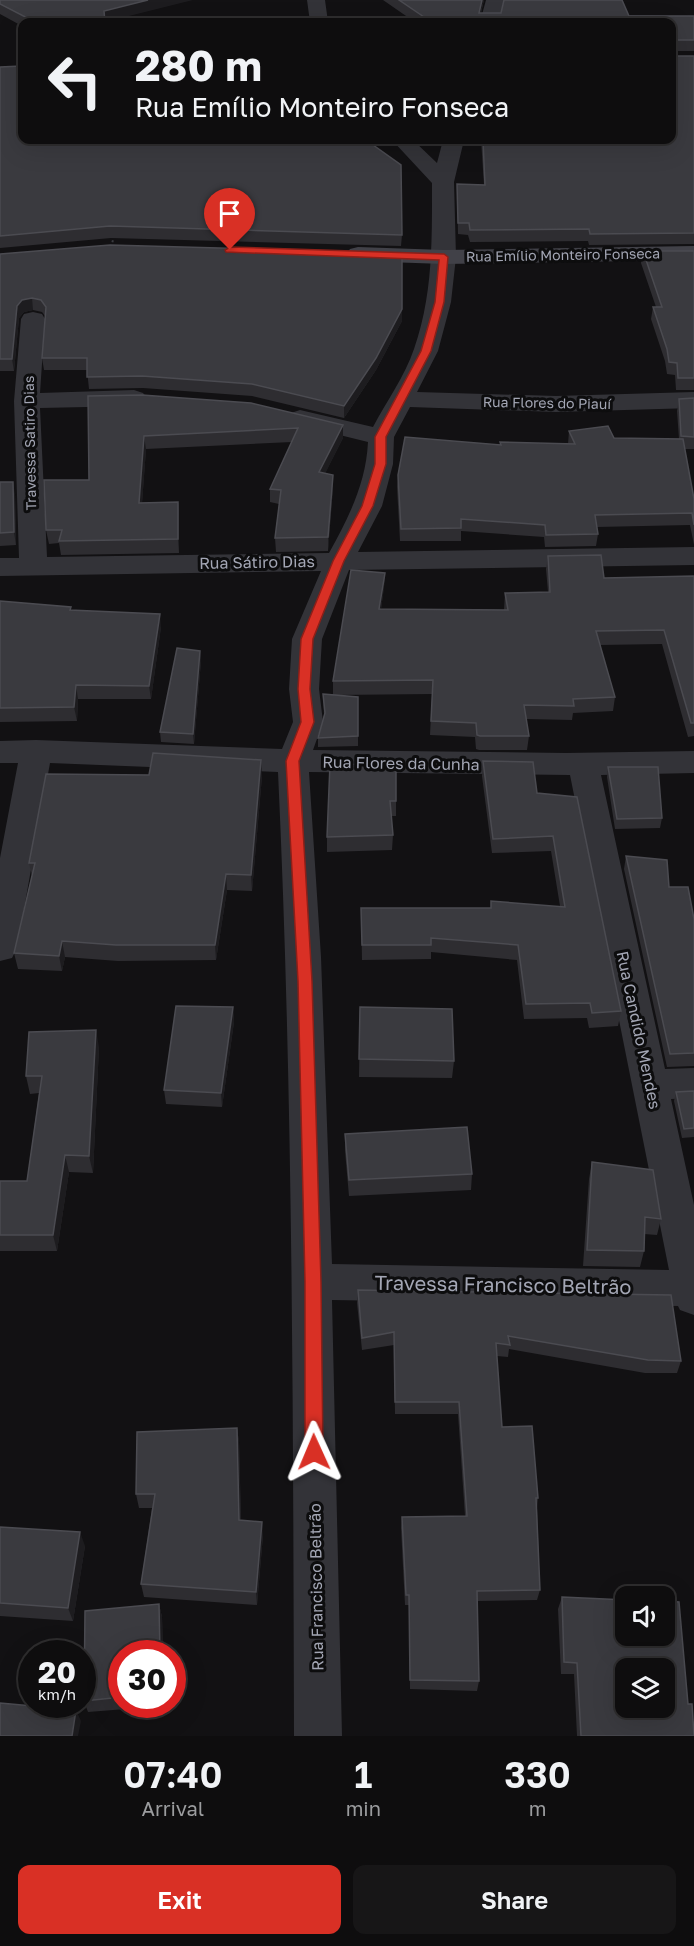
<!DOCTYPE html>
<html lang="en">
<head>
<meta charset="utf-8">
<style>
	:root { --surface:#0e0d0e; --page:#171617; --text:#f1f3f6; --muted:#9b9c9e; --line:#2e2d2e; --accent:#d93025 }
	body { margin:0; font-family:"Golos Text",sans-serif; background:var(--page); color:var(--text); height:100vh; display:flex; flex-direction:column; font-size:22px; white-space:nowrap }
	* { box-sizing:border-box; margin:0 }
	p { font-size:20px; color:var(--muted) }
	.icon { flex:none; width:33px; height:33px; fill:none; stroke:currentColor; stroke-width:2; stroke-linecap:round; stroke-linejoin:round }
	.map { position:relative; height:1736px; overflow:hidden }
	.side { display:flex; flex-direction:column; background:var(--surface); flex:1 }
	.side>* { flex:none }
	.top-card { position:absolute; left:18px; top:18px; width:658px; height:126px; border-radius:12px; box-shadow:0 6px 24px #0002,0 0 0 2px var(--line); background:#0e0d0e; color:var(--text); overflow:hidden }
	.tools { position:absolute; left:615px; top:1586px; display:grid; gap:12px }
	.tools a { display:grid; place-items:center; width:60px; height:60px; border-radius:12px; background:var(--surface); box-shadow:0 6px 24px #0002,0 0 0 2px var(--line); font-size:30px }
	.speed { position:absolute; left:18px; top:1640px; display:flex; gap:12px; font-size:30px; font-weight:700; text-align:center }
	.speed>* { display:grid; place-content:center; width:78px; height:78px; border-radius:50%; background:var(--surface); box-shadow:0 6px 24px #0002,0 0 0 2px var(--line); line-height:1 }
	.speed small { font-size:15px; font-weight:400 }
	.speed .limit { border:9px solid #d22; background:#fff; color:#111 }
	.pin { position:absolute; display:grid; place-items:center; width:51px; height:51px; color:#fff; margin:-62px -26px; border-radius:50% 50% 50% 0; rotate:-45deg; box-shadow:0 0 6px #0007 }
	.pin .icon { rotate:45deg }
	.me { position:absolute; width:66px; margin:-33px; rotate:359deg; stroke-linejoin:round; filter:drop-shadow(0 0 4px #0008) }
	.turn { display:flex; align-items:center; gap:21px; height:126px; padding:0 18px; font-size:27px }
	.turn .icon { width:78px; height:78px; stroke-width:2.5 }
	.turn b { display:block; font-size:42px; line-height:51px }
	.eta { display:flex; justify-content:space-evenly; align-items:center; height:102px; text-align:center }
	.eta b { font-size:36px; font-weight:600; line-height:42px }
	.primary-button { display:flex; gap:12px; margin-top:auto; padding:12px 18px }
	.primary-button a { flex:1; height:69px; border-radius:12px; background:var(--accent); color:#fff; font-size:24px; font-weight:600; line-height:69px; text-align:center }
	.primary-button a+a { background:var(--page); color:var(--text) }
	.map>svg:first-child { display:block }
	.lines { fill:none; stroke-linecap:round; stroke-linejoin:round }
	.path { stroke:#393a3f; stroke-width:2; stroke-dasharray:2 3; stroke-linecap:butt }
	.street { fill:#333338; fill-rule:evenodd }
	.secondary { fill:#414148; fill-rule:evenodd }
	.wall { fill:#2e2d31 }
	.shaded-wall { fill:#1d1c1f }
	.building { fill:#3a3a3f; stroke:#4b4b51; stroke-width:1.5; fill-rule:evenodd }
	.route { fill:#d93025; stroke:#8d1f18; stroke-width:1.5 }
	.labels { text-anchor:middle; stroke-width:6; stroke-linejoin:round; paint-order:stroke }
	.far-street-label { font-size:14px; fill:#a3a6b4; stroke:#0d0d0e }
	.street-label { font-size:16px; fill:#a3a6b4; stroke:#0d0d0e }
	.near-street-label { font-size:20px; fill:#a3a6b4; stroke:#0d0d0e }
</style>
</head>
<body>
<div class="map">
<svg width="694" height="1736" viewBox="0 0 694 1736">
	<rect width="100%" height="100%" fill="#121113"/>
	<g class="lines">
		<path class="path" d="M111 247 115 233"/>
		<path class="street" d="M307 0H325L328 22H310Z
			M486 0H504L499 22H480Z
			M392 140H413L437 163 443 140H464L454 182 456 257 451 302 438 351 417 392 556 396 694 392V408L556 412 410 407 394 437 393 464 382 506 358 552 694 547V565L349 570 322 639 319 689 323 722 313 750 566 753 694 751V773L601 775 665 1069 694 1068V1098L671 1099 694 1205V1315L680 1310 678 1306 332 1300 342 1736H294C293 1414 293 1093 278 772L50 763 17 948 12 958 0 961V858L18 763H0V741L36 740 282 749 293 722 289 689 292 639 321 571 0 576V558H19L14 401 21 319 24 314 33 312 42 314 45 319 40 393 134 390 143 393 147 398 143 403 134 406 40 408 47 557 329 553C349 517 366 483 368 442L291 423 287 418 291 413 300 410 373 427C386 402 405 376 414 349 433 295 432 240 432 183ZM309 772 570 775 669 1270 332 1264 321 957Z"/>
		<path class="secondary" d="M694 246V260L444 264 358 261 350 259 346 254 350 249 358 247 444 250Z"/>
	</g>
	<path class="wall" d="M0 0 105 22H106H22V26L0 14Z
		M383 0H484L481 13 694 16V51H672L409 18Z
		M694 56V244L589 245 588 241 470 242 468 235 458 234 457 184 484 185 481 140H672Z
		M0 67 402 235 401 246 111 238 0 248Z
		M643 251H694V390H676L675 375 667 374 665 361 651 319 653 307H656L641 263Z
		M0 254 402 309V321L376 370 344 418 252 396 143 388 89 389 87 370H44L42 358 45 316 42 312 33 310 24 312 19 318 14 371H0Z
		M88 396 343 425V438L325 473 333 475V488L328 551 276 552 275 538 279 504 270 502V489L292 442 146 449 142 503 178 502 179 516V553L61 555 59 543 49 544 46 530 89 480Z
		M694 398V449H685L694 499V545L690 525 597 527 598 534 596 546 545 547 544 537 461 531V541H400L397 487 398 475 500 445 568 444 569 431 614 438 679 439 677 411 679 399Z
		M0 482 15 494 16 545 0 546Z
		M548 556 604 578 694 576V736L688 737 662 644 600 645 615 697 613 711 573 713 572 720 526 719 529 736 527 750H479L476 749 475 737 430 735 432 694 335 695 358 697V746L318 747V738L324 715 323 694 333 695V681L385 573 384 587 381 609 504 610 505 593 548 592 546 569Z
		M0 601 71 607V610L161 627 151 699H78L77 721 0 722Z
		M200 651 201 661 194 744 161 742 160 732Z
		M483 761 537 793 621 1011 618 1026 589 1028 587 1018 524 1019 517 960 431 952V959L362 960 361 908H491L560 906 551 851 492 853 482 776Z
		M396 765V816H391L393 835 392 850 327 852V837Z
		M608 767 662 818 660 828 615 829 607 777Z
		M262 776 252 891 227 890 216 960 118 961 65 957 62 971 18 969 14 953 32 876 29 863Z
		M626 856 669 887 694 919V1066L667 1067 624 869Z
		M233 1007 234 1022 222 1107 166 1104 164 1090Z
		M360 1007 454 1061 452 1078 359 1077Z
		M99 1047 93 1173 69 1172 57 1251H0V1181H27L39 1093 30 1094 26 1076Z
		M694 1091V1137L682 1138 674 1101 676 1092Z
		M345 1134 472 1174 471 1190 349 1196 345 1151Z
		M592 1162 661 1219 657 1235 644 1234V1251L640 1267 583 1266 589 1179Z
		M358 1290 681 1361 677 1373H645L509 1349 508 1357 497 1356 502 1427 538 1498 537 1508 540 1590 537 1600 477 1601 479 1681 477 1691 410 1689 409 1605H405L401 1528 402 1517 465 1516 458 1414H395L394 1345 362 1350 357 1303Z
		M237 1428 239 1442 241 1520 263 1535 257 1605 144 1597 141 1584 152 1508H139L136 1494Z
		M0 1527 85 1546 73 1621 0 1616Z
		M562 1597 688 1704 694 1736H577L574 1674H561L558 1609Z
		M159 1604 162 1617 163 1653H122V1704H164V1706L88 1712 84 1701Z"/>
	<path class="shaded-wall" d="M148 0H193L105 22 104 11Z
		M482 0H484L478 22 479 13Z
		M32 298 33 310 24 312 19 318 14 371 12 359 17 306 22 300Z
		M402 309V321L376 370 344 418V406Z
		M343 425V438L319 486V472Z
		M144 436 146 449 141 517 139 503Z
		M333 475V488L328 551V537Z
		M13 482 15 494 16 545 14 532Z
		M178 502 179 516V553L178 539Z
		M385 573 384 587 379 623V609Z
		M160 614 161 627 151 699 149 686Z
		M200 651 201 661 194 744 193 734Z
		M76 685 78 699 77 721 74 707Z
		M261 760 262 776 252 891 251 875Z
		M226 874 227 890 216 960 215 945Z
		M62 941 65 957 62 971 59 956Z
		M233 1007 234 1022 222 1107 221 1093Z
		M96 1030 99 1047 93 1173 89 1156Z
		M65 1155 69 1172 57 1251 53 1235Z
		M237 1428 239 1442 241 1534 239 1520Z
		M262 1522 263 1535 257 1605 256 1592Z
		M80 1532 85 1546 73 1621 68 1608Z
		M159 1604 162 1617 163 1653H160Z
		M76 1710 81 1721 78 1736H72Z"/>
	<path class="building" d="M0 0H148L104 11 105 22H35L0 4Z
		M399 0H482L479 13H501L504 0H622L629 16H694V40H672V22H290L424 17Z
		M672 56H694V233L590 234 589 229 470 230 469 223H458L457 184 485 185 483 140H672Z
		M22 63V140H366L401 165 402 235 110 226 0 236V67L21 66Z
		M110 245 402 253V309L376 358 344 406 252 384 142 376 87 377V358H42L46 307 41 300 32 298 22 300 17 306 12 359H0V254Z
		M643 251H694V378H678L677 363 669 362 667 349 653 307H662Z
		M142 395 251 403 343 425 319 472 333 475 328 537 275 538 281 490 270 489 298 428 144 436 139 503 178 502V539L59 541 62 530H46L44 480H89L88 396Z
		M694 398V437L681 436 679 399Z
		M608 426 614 438 683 439 694 499V525L692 513 595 515 598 534 546 535 545 525 461 519V528L401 529 398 475 405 437 501 445 500 442 575 444 569 431Z
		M0 482H13L14 532 0 533Z
		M601 555 604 578 694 576V723H691L664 630 596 631 615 697 573 699 574 706 524 705 529 736H480L477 735 476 723 431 721 433 680 333 681 351 570 385 573 379 609 508 610 505 593 550 592 548 556Z
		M0 601 71 607 70 610 160 614 149 686 76 685 74 707 0 708Z
		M177 648 200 651 193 734 160 732Z
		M323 694 358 697V736L318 738 325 713Z
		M153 753 261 760 251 875 226 874 215 945H116L62 941 59 956 14 953 35 863H29L46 774 149 775Z
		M483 761 533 762 537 793 577 797 621 1011 592 1013 590 1003 526 1004 518 945 431 938V945H362L361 908H491V901L565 907 553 836 493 839Z
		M330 764 396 765V801H390L393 835 327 837Z
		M608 767H658L662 818 617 819Z
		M626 856 667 860 669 887H688L694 919V1053L670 1054Z
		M176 1006 233 1007 221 1093 164 1090Z
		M360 1007 452 1009 454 1061 359 1059Z
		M96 1030 89 1156 65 1155 53 1235H0V1181H27L42 1076H26L29 1032Z
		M694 1091V1128L684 1129 676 1092Z
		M467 1127 472 1174 349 1180 345 1134Z
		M592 1162 653 1170 661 1219 645 1217 644 1251 587 1250Z
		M358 1290 671 1295 681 1361 648 1360 508 1336 510 1345 496 1343 502 1427 532 1426 538 1498H536L540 1590 477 1591 479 1681 410 1680 409 1595H406L402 1517 467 1516 459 1402H395L394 1332 362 1338Z
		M237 1428 239 1520 262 1522 256 1592 141 1584 155 1494H136L137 1432Z
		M0 1527 80 1532 68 1608 0 1603Z
		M562 1597 626 1600V1635H664V1601L679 1602 688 1704H692L694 1736H581L577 1663 564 1662ZM626 1668H664V1707H626Z
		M159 1604 160 1653H122V1697L84 1701 85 1611Z
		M0 1703 76 1710 72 1736H0Z"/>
	<path class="route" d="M230 247 444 254 448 257 444 302 431 351 386 437V464L373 506 344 561 313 639 310 689 314 722 299 761 312 981 321 1282 323 1452 320 1458 314 1461 308 1458 305 1452V1282L298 981 286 761 301 722 298 689 301 639 333 561 362 506 375 464V437L421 351 435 302 439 260 226 252 225 250Z"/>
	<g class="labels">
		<g class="far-street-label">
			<text transform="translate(563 255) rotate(-1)" y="5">Rua Emílio Monteiro Fonseca</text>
			<text transform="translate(547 403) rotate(1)" y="5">Rua Flores do Piauí</text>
			<text transform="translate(30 443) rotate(-91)" y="5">Travessa Satiro Dias</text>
		</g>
		<g class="street-label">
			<text transform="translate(257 562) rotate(-1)" y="6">Rua Sátiro Dias</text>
			<text transform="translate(401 763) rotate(1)" y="6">Rua Flores da Cunha</text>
			<text transform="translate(639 1030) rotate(78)" y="6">Rua Candido Mendes</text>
			<text transform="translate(316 1587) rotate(-91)" y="6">Rua Francisco Beltrão</text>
		</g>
		<g class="near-street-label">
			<text transform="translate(503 1285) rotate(1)" y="7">Travessa Francisco Beltrão</text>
		</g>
	</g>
</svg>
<div class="tools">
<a><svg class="icon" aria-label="sound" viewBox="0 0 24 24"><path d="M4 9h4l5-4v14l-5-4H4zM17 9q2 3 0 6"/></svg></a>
<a><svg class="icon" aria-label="layers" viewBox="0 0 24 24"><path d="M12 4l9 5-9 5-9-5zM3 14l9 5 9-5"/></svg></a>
</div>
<div class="speed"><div>20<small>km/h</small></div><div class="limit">30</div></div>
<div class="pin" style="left:230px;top:250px;background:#d93025"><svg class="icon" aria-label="arrive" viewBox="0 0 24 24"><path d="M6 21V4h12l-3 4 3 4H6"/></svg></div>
<svg class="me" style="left:314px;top:1452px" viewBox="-20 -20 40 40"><path d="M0-17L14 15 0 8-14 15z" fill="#d93025" stroke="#fff" stroke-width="4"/></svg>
<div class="top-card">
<div class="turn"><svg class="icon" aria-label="left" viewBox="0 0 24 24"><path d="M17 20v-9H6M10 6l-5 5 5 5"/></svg><div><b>280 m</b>Rua Emílio Monteiro Fonseca</div></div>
</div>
</div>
<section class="side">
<div class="eta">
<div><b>07:40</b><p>Arrival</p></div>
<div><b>1</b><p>min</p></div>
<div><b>330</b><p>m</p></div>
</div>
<div class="primary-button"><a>Exit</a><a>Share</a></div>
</section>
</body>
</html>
